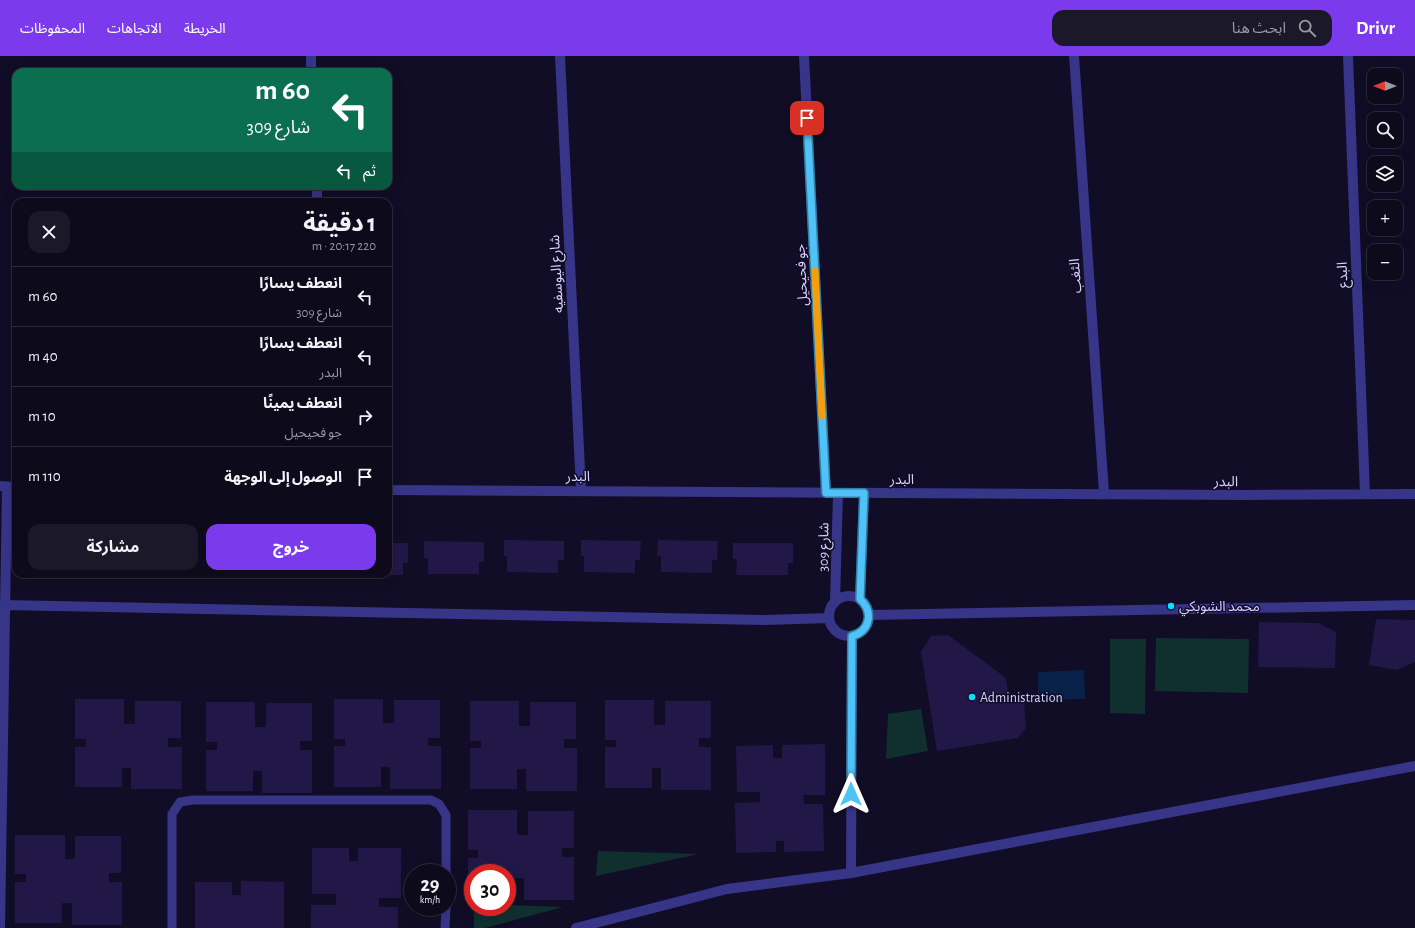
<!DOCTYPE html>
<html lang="ar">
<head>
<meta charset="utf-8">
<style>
	:root { --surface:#0d0a1c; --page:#1b1829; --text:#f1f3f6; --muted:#9a9aa3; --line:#2d2b3b; --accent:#7c3aed }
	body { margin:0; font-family:"Alegreya Sans","Noto Sans Arabic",sans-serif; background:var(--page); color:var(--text); direction:rtl; height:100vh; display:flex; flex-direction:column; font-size:15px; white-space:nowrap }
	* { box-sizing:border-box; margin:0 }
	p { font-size:13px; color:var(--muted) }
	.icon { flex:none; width:22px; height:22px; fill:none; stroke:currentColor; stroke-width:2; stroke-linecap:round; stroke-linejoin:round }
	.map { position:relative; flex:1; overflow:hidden; direction:ltr }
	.panel { position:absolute; left:12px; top:142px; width:380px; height:380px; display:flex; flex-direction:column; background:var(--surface); border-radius:12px; box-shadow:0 4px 16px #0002,0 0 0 1px var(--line); direction:rtl }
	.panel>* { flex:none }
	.top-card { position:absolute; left:12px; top:12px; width:380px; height:122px; border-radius:12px; box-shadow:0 4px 16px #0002,0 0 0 1px var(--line); direction:rtl; background:#0b6e4f; color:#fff; overflow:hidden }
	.needle { width:26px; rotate:270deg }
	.buttons { position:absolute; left:1367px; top:12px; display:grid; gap:8px }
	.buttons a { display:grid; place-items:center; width:36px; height:36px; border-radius:8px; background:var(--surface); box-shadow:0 4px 16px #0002,0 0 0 1px var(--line); font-size:20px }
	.speed { position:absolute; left:404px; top:808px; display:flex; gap:8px; font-size:20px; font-weight:700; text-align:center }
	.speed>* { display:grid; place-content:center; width:52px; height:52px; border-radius:50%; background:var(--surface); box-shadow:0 4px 16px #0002,0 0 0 1px var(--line); line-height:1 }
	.speed small { font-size:10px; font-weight:400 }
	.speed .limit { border:6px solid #d22; background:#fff; color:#111 }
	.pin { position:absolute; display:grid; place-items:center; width:34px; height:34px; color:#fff; margin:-17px; border-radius:8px; box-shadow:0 2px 6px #0006 }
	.me { position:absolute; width:44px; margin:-22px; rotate:0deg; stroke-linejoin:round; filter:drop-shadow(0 0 3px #0008) }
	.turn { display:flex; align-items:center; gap:14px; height:84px; padding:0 16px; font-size:18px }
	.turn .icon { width:52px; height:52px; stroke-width:2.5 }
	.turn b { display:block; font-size:28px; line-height:34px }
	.then { display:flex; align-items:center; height:38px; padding:0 16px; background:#0003; gap:8px; font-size:15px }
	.round { display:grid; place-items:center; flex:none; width:42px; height:42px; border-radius:12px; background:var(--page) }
	.head { display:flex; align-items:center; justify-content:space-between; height:68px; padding:0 16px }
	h1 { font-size:24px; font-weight:700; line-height:30px }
	.cta { display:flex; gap:8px; margin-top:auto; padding:8px 16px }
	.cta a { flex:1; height:46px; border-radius:12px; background:var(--accent); color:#fff; font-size:16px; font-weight:700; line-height:46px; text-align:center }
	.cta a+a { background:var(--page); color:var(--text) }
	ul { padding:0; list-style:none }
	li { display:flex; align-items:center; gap:12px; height:60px; padding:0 16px; border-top:1px solid var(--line) }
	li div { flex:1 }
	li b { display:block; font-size:15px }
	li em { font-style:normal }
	header { display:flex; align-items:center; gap:24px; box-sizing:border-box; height:56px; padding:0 20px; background:var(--accent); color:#fff }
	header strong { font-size:19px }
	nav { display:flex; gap:22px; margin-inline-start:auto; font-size:14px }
	.search { width:280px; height:36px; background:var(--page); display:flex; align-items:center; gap:10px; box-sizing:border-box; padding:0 14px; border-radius:12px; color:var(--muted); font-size:15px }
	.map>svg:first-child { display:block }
	.green { fill:#10302f }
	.water { fill:#082149 }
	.building { fill:#211848 }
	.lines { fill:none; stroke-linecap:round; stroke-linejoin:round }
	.lane { stroke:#373588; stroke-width:9 }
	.street { stroke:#373588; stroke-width:10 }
	.route-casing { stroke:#337fa1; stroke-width:10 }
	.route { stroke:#4fc3f7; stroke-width:7 }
	.slow { stroke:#f59e0b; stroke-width:7 }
	.poi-dot { fill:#00e5fd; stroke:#110d26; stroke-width:1.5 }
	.labels { text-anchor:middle; stroke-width:3; stroke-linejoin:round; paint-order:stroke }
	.street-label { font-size:14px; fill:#d7d2ff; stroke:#110d26 }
	.poi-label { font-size:14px; fill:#d7d2ff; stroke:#110d26; text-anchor:start }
</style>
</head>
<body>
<header>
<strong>Drivr</strong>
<div class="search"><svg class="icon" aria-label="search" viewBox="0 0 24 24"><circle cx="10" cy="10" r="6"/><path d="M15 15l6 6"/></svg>ابحث هنا</div>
<nav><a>الخريطة</a><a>الاتجاهات</a><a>المحفوظات</a></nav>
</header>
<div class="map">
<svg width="1415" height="872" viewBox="0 0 1415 872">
	<rect width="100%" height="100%" fill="#110d26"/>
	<path class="green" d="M1156 582 1249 583 1248 637 1155 635Z
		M1110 583H1146L1145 658 1110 657Z
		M921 653 928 695 886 703 888 658Z
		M598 795 699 798 596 820Z
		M507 849 563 851 485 872H474V851H507Z"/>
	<path class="water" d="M1084 614 1085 643 1038 644V616Z"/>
	<path class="building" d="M504 484 564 485V504H558V517L507 516V500H504Z
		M581 484 641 485 640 504H635V517L584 516V500H581Z
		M658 484 718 485 717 504H712V517L661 516V500H657Z
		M424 485 484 486V506H479V518H428V502H424Z
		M388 487H408V507H403V519H388Z
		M733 487H793V507H788V519H736L737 503H733Z
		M115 518H166V521H115Z
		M198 518H249V520L198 519Z
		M1376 563 1415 564V606L1396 614 1369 609Z
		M1259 566 1318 567 1336 576 1335 612 1258 611Z
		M948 579 1006 622 1008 636 1024 646 1026 672 1018 682 937 695 921 596 931 580Z
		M75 643H124V668H135V645H181V682H168V691H182V733H131V712H122V731H75V691H86V683H75Z
		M334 643H383V667H394V644H440V682H428V690H441V733H390V711H381V731H334V690H345V683H334Z
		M605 644H654V669H665V645H711V682H699V691H711V734H661V712H652V732H605V691H616V684H605Z
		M470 645H519V670H530V646H576V683H564V692H577V735H526V713H517V733H470V692H481V685H470Z
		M206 646H255V671H266V647H312V685H300V694H312V737H262V715H253V735H206V694H217V686H206Z
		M825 688V739H803L804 748H823L824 795 784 796V785H776V796L736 797 735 747 760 746V736H737L736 690 773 689V702H782V689Z
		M468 754H517V779H528V755H574V792H562V801H574V844H524V822H515V842H507V817H473V842H468V802H478V794H468Z
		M15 779H65V803H75V780H121V817H109V826H122V869H72V847H62V867H15V826H26V818H15Z
		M312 792H349V805H358V792H401V842H379V851H398V872H311V849H336V838H312Z
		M241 825 284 826V872H195V826H232V839H241Z"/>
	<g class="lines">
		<path class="lane" d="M172 872V758L180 746 193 744H431L439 748 446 759V817
			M445 872 446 851"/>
		<path class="street" d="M311 0V16
			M560 0 581 434
			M804 0 826 437
			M1074 0 1104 437
			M1348 0 1365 437
			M317 130V146
			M0 430 16 431
			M388 434 1244 439 1415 438
			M829 560a20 20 0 1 1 40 0a20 20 0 1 1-40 0Z
			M860 543 864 437
			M835 545 838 437
			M4 549 765 564 829 562
			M869 559 1415 549
			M851 817 852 580
			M0 872 7 431
			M576 872 727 833 851 817 1415 710"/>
	</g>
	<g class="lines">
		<g class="route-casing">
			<path id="route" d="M807 62 826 437H864L860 543C874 556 870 575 852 580L851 738"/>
		</g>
		<use href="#route" class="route"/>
		<path class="slow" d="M815 215 822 360"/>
	</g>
	<g class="poi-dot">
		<circle cx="1171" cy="550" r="4"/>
		<circle cx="972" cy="641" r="4"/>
	</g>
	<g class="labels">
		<g class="street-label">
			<text transform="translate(556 218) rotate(-93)" y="5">شارع اليوسفيه</text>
			<text transform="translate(801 219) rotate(-93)" y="5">جو فحيحيل</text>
			<text transform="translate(1342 219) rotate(-92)" y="5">البدع</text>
			<text transform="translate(1075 220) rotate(-94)" y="5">الثغب</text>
			<text x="578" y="425">البدر</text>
			<text x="902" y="428">البدر</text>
			<text transform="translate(1226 425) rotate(1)" y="5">البدر</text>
			<text transform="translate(823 491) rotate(-89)" y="5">شارع 309</text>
		</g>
		<g class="poi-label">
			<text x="1179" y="555">محمد الشوبكي</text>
			<text x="980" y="646">Administration</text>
		</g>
	</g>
</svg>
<div class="buttons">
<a><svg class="needle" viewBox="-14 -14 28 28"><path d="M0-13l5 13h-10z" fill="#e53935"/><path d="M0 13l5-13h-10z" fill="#9a9aa3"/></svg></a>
<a><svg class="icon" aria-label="search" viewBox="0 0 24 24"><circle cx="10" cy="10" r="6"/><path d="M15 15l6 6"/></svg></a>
<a><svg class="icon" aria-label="layers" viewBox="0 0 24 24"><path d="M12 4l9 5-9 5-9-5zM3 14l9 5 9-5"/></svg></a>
<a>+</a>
<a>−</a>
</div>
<div class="speed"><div>29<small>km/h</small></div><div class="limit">30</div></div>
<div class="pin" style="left:807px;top:62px;background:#d93025"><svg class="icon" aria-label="arrive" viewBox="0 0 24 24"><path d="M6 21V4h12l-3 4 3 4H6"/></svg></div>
<svg class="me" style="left:851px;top:738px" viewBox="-20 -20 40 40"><path d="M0-17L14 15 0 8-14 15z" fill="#4fc3f7" stroke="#fff" stroke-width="4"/></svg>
<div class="top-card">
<div class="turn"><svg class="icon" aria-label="left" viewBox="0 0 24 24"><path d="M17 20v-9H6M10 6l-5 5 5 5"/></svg><div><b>60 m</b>شارع 309</div></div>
<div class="then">ثم<svg class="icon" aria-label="left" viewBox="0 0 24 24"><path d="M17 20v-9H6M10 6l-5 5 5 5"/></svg></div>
</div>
<section class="panel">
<div class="head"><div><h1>1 دقيقة</h1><p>220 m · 20:17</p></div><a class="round"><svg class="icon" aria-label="close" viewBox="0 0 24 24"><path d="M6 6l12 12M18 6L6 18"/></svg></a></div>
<ul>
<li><svg class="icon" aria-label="left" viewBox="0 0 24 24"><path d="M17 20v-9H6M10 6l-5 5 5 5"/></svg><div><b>انعطف يسارًا</b><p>شارع 309</p></div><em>60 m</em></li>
<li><svg class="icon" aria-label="left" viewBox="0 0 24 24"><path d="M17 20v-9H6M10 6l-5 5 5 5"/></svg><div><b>انعطف يسارًا</b><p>البدر</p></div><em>40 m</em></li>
<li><svg class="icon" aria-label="right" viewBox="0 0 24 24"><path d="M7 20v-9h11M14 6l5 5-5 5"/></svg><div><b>انعطف يمينًا</b><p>جو فحيحيل</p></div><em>10 m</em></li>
<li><svg class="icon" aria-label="arrive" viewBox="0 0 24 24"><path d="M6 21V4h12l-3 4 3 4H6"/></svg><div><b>الوصول إلى الوجهة</b></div><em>110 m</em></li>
</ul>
<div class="cta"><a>خروج</a><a>مشاركة</a></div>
</section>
</div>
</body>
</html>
